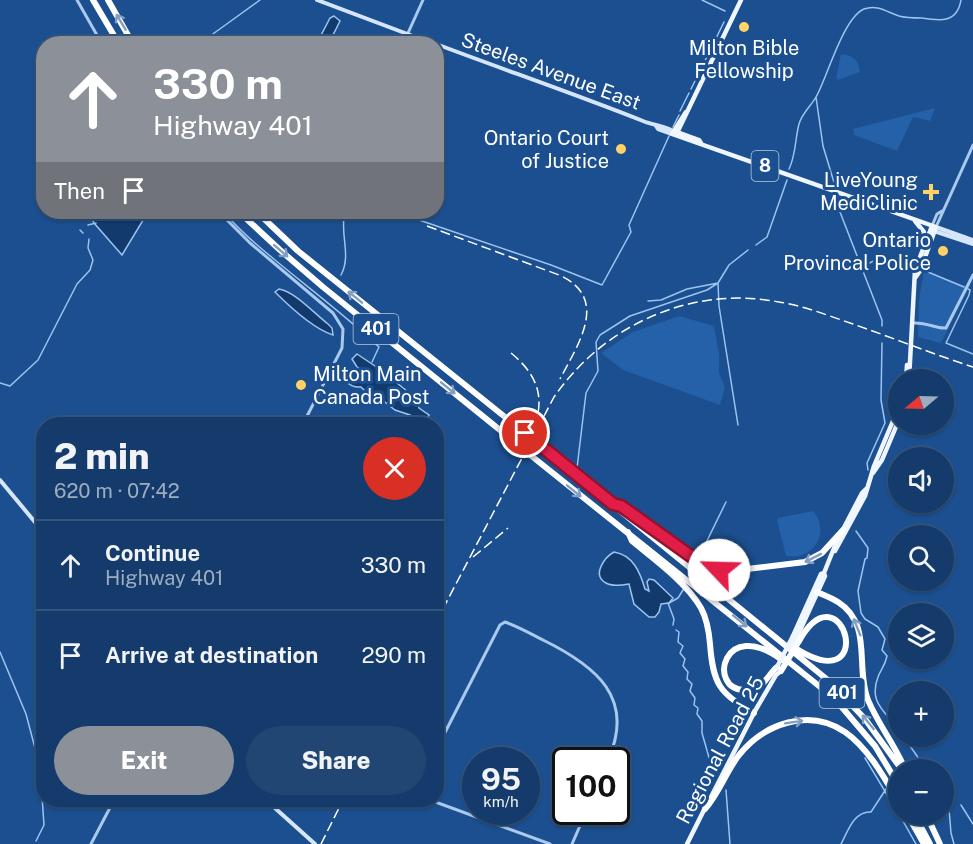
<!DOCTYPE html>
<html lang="en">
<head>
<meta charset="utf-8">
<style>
	:root { --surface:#143b6b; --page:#214673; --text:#f1f3f6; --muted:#9dadc1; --line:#33557e; --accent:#8c9099 }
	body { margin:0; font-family:"Public Sans",sans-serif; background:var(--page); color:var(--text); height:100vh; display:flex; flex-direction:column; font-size:22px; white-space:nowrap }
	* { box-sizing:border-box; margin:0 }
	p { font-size:20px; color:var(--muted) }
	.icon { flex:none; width:33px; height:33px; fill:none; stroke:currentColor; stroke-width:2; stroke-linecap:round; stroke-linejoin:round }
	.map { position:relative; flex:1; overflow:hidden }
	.details { position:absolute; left:36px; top:417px; width:408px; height:390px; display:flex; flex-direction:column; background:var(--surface); border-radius:24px; box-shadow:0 2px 4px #0004,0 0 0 2px var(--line) }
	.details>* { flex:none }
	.top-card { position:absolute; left:36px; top:36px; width:408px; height:183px; border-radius:24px; box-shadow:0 2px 4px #0004,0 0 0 2px var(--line); background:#8c9099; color:#fff; overflow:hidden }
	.needle { width:39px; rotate:251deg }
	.controls { position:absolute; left:888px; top:369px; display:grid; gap:12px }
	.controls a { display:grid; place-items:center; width:66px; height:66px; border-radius:50%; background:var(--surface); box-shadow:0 2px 4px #0004,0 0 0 2px var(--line); font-size:30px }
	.speed { position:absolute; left:462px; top:747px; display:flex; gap:12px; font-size:30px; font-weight:700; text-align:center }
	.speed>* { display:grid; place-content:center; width:78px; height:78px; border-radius:50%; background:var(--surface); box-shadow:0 2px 4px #0004,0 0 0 2px var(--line); line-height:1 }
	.speed small { font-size:15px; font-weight:400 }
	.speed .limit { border:3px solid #111; border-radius:9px; background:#fff; color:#111 }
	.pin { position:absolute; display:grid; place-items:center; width:51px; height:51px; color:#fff; margin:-26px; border:3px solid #fff; border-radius:50%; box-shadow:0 2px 6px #0007 }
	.me { position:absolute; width:66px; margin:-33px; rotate:294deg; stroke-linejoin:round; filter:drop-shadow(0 0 4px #0008) }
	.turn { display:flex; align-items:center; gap:21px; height:126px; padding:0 18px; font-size:27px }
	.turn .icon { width:78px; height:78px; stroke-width:2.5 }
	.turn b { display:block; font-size:42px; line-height:51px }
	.then { display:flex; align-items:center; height:57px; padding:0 18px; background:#0003; gap:12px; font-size:22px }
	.round { display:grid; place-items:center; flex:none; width:63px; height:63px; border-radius:32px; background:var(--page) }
	.overview { display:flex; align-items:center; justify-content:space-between; height:102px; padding:0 18px }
	h1 { font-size:36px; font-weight:800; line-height:45px }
	.action { display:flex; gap:12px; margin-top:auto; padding:12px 18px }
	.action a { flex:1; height:69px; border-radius:36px; background:var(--accent); color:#fff; font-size:24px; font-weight:800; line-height:69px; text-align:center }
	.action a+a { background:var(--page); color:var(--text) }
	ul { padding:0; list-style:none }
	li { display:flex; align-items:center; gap:18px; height:90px; padding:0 18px; border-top:2px solid var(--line) }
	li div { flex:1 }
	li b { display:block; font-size:22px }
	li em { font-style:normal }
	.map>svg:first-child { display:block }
	.green { fill:#2461a8 }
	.water { fill:#123a6d; stroke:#9cc4f0; stroke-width:1.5 }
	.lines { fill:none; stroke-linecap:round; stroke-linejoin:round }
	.stream { stroke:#9cc4f0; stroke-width:1.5 }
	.tertiary { stroke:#a9c9ee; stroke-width:3 }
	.secondary { stroke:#d6e6fa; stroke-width:4 }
	.primary { stroke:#f0f6ff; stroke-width:4.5 }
	.motorway { stroke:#fff; stroke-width:6 }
	.rail { stroke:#fff; stroke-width:1.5; stroke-dasharray:10 4.5; stroke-linecap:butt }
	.primary-bridge { stroke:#f0f6ff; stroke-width:4.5 }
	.motorway-bridge { stroke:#fff; stroke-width:6 }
	.oneway { stroke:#829ec1 }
	.route-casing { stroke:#92132f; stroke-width:15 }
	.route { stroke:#e11d48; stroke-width:10 }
	.poi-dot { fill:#ffd166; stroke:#1b4f8f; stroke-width:2 }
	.labels { text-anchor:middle; stroke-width:6; stroke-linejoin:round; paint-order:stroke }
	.shield { fill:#1b4f8f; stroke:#bbcadd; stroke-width:1.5 }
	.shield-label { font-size:18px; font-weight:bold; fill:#fff }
	.poi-label { font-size:20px; fill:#fff; stroke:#1b4f8f; text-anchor:end }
	.street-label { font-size:20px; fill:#fff; stroke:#1b4f8f }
</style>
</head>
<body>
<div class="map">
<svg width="973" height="844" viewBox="0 0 973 844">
	<rect width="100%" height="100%" fill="#1b4f8f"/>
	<path class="green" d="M841 54C854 56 858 59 860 72L838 80 836 78Z
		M935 108 930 121 913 117 897 151 854 135 853 129Z
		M924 271 969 287 941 343 918 337 919 299Z
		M679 316 714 326 719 354V373L725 387 720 405 623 370 601 353 633 332Z
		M813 511C831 532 814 561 786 556L777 520 778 518Z"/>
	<path class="water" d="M334 16 340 21 329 43H317L330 18Z
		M100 212H148L122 255 94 223 93 221Z
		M279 289C294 291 315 314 328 324L332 328 333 335C314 329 289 306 275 292Z
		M357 354 381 370 408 392 416 400 419 408 429 415 427 419 420 421 410 415 395 410 381 399 368 394 361 387C351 388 347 382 339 377V375L347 371 358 376H366L367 374 357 367 352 359Z
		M614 552C633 555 640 572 645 589L649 591 647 582 649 579 654 580 673 598 669 603 661 604 659 612 655 617H649L634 604 629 584C623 585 611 586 606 583 591 575 605 557 614 552Z"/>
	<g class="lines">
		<path class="stream" d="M702 0 725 11
			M199 44 260 0
			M691 89 724 22
			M816 97 823 146 836 189
			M680 111 689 93
			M673 127 679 115
			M789 169C796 155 795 139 799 124 802 113 811 106 816 97 827 78 843 18 864 9 877 4 887 12 899 16 906 18 915 18 922 18 941 21 957 23 961 0
			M837 194 840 212 882 320V326
			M224 212C239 230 257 245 275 260 310 289 346 316 379 347L372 362
			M403 212 419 220 551 265 602 285 631 232 629 225 669 136
			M88 225 96 223
			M80 230 83 233
			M756 245 767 237 787 180
			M862 267 883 256 907 265
			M928 272 964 287
			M341 275C352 255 339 232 345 212
			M968 289 970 290 969 295 946 343 973 354
			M648 301 661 300 687 289 718 283 729 265 748 250
			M0 383 10 386 38 360 77 284 90 270 93 260 88 248 89 239
			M577 468 586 393 598 371 596 342 600 335 630 316 707 290 718 283 719 306 738 425
			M868 470 867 463 885 423 881 400 882 343
			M856 531 868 548 867 558 865 559 858 591 861 613 865 619 878 627 885 639 882 650 887 656C885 666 881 669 878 677 868 703 886 711 898 730
			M702 551 726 502
			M668 603 674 619 673 625
			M669 603 678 598 683 590
			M676 630 679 632 678 642 683 646 680 653 685 659 683 666 688 672 687 679 692 684 690 691 695 698 694 705 698 708 697 714 702 721V733L712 768
			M0 652 26 714 40 767 44 825 36 841
			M903 736 917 756 924 770
			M865 758 898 813
			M726 790 730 844
			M944 801 950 803
			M944 803 949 809 951 833 954 844
			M961 805 973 824
			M899 814 916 844
			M841 844C848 831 854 811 871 812L886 789"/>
		<path class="tertiary" d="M77 0 102 44
			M408 33 423 0
			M219 212 250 243 333 313 343 329 342 348 303 424
			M932 226 937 214 942 211
			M936 227 973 145
			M913 323C927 322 936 329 946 328L973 275
			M436 750 500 625 505 622C519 627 531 634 543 640 596 666 636 698 608 760
			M430 800 550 844
			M91 844 114 800
			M572 844 586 812"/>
		<path class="secondary" d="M317 0 434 44
			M436 44C505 70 575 94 643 121 653 125 663 126 673 131
			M656 126 658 129 672 134
			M936 227 973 240
			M934 231 973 244
			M0 480 44 533
			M266 800 315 844"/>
		<path class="primary" d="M686 112 672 134 936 227 920 271 915 278
			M677 132 699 140 701 143
			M676 135 741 0
			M915 221 924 232 923 241
			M906 380 907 365
			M909 380 915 270 932 226
			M873 473 882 460 898 422
			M835 551 865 496 874 466 898 409
			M793 636 821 574 824 573
			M796 639 825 576 824 573 836 543 862 493 866 489
			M710 799 755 711 776 675 781 671
			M687 844 706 806"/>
		<path class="motorway" d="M93 0 119 44
			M108 0 133 44
			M239 212 280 250 323 287 516 443
			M257 212 298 251 525 433
			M537 443 829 681 865 719 902 770
			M529 454 834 698 875 746 898 784
			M627 511 702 564 719 570 747 569 805 562 822 553 843 530
			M628 532 632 541C654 559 687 583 701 608 707 619 709 632 710 644 713 683 719 694 754 713
			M817 592C824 595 832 598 838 602 873 624 855 667 868 700 878 724 895 745 905 769
			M792 646C881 705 843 563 799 641
			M777 667C771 672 767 680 761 685 757 688 749 690 744 690 707 689 723 616 782 660
			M705 809C719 793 726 772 739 755 765 723 809 708 845 732 868 748 884 777 898 801
			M907 814 924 844
			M914 814 930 844
			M926 814 940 844"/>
		<path class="rail" d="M427 226 559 275C611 298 577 346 560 379
			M511 353C533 371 545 392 536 421
			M473 557 508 528
			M436 622 554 397C604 325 691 285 779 302 805 306 829 316 853 324 893 338 933 354 973 367
			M321 844 343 800"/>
		<path class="primary-bridge" d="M791 650 796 639
			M777 667 793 636"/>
		<path class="motorway-bridge" d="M525 433 537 443
			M516 443 529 454
			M781 671 799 641"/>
	</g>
	<defs><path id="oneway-shaft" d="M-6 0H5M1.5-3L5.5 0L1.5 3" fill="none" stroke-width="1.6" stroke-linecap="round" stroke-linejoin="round" transform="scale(1.5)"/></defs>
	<g class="oneway">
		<use href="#oneway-shaft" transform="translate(121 22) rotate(-121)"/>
		<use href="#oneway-shaft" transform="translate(281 251) rotate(41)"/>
		<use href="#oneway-shaft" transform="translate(355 297) rotate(-141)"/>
		<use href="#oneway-shaft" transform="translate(448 388) rotate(39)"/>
		<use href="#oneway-shaft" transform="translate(574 491) rotate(39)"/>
		<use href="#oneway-shaft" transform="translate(813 558) rotate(153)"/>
		<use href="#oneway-shaft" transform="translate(740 621) rotate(39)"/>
		<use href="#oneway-shaft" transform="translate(857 627) rotate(-112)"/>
		<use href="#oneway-shaft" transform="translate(794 722) rotate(-9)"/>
		<use href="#oneway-shaft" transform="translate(868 722) rotate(-129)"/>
	</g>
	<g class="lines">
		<g class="route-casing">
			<path id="route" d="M525 433 613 504 621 506 702 564 719 570"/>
		</g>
		<use href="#route" class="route"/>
	</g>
	<g class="poi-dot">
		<circle cx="744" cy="27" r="6"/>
		<circle cx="621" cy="149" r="6"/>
		<path d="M928 183h6v6h6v6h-6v6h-6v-6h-6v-6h6z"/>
		<circle cx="943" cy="251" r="6"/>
		<circle cx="301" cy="385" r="6"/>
	</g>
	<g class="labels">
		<g class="shield">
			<rect x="751.5" y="151" width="27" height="30" rx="4.5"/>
			<rect x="353.5" y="314" width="45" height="30" rx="4.5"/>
			<rect x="819.5" y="678" width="45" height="30" rx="4.5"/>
		</g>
		<g class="shield-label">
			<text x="765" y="172">8</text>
			<text x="376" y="335">401</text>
			<text x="842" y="699">401</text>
		</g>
		<g class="poi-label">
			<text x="744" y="55" text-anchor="middle">Milton Bible<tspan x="744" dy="23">Fellowship</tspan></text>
			<text x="609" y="145">Ontario Court<tspan x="609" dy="23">of Justice</tspan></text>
			<text x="918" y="187">LiveYoung<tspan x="918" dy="23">MediClinic</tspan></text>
			<text x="931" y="247">Ontario<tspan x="931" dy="23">Provincal Police</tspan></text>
			<text x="313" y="381" text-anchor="start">Milton Main<tspan x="313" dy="23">Canada Post</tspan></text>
		</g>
		<g class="street-label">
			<text transform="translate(551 71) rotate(20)" y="7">Steeles Avenue East</text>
			<text transform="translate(720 750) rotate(-62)" y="7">Regional Road 25</text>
		</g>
	</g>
</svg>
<div class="controls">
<a><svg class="needle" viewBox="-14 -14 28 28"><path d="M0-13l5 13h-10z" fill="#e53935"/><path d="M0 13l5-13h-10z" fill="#9dadc1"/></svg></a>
<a><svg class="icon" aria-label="sound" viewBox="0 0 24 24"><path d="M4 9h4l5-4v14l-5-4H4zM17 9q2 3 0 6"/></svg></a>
<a><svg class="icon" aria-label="search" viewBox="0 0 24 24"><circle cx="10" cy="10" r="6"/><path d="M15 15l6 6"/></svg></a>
<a><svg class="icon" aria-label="layers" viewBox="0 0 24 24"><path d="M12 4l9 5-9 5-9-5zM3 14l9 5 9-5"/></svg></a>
<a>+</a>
<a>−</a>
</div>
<div class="speed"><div>95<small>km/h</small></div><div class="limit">100</div></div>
<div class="pin" style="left:525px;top:433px;background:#d93025"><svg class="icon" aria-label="arrive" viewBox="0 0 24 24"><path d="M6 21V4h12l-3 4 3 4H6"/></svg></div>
<svg class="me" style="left:719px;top:570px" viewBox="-20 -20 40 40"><circle r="19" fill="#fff"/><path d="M0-13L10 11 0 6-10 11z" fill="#e11d48"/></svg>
<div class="top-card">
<div class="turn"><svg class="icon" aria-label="ahead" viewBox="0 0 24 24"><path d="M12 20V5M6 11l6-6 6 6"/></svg><div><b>330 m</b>Highway 401</div></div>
<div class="then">Then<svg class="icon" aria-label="arrive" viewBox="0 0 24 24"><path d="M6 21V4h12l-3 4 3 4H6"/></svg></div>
</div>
<section class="details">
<div class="overview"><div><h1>2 min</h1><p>620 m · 07:42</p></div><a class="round" style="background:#d93025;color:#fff"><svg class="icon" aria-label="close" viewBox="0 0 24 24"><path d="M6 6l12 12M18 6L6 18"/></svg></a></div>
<ul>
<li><svg class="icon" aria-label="ahead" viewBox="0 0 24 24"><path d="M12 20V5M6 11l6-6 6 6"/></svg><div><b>Continue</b><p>Highway 401</p></div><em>330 m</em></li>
<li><svg class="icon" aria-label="arrive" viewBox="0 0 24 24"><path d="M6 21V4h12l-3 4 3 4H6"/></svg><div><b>Arrive at destination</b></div><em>290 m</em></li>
</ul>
<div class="action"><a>Exit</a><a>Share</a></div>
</section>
</div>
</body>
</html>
